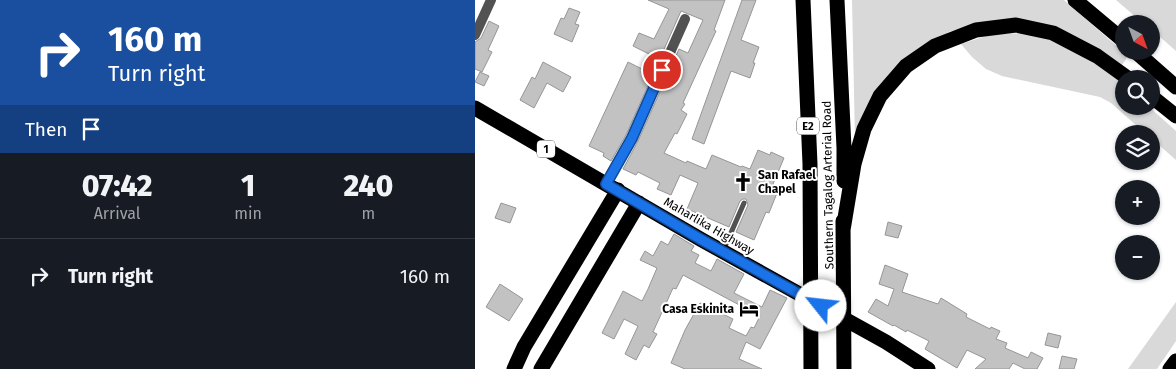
<!DOCTYPE html>
<html lang="en">
<head>
<meta charset="utf-8">
<style>
	:root { --surface:#171b24; --page:#242831; --text:#f1f3f6; --muted:#9ea1a6; --line:#363941 }
	body { margin:0; font-family:"Fira Sans",sans-serif; background:var(--page); color:var(--text); height:100vh; display:flex; flex-direction:column; font-size:19px; white-space:nowrap }
	* { box-sizing:border-box; margin:0 }
	p { font-size:16px; color:var(--muted) }
	.icon { flex:none; width:28px; height:28px; fill:none; stroke:currentColor; stroke-width:2; stroke-linecap:round; stroke-linejoin:round }
	.map { position:relative; flex:1; overflow:hidden }
	.side { display:flex; flex-direction:column; background:var(--surface); width:475px }
	.side>* { flex:none }
	.top-card { background:#1a4fa0; color:#fff; overflow:hidden }
	.needle { width:32px; rotate:139deg }
	.fabs { position:absolute; left:640px; top:15px; display:grid; gap:10px }
	.fabs a { display:grid; place-items:center; width:45px; height:45px; border-radius:50%; background:var(--surface); box-shadow:0 1px 4px #0004; font-size:25px }
	.pin { position:absolute; display:grid; place-items:center; width:42px; height:42px; color:#fff; margin:-21px; border:2px solid #fff; border-radius:50%; box-shadow:0 1px 5px #0007 }
	.me { position:absolute; width:55px; margin:-28px; rotate:299deg; stroke-linejoin:round; filter:drop-shadow(0 0 4px #0008) }
	.turn { display:flex; align-items:center; gap:18px; height:105px; padding:0 25px; font-size:22px }
	.turn .icon { width:65px; height:65px; stroke-width:2.5 }
	.turn b { display:block; font-size:35px; line-height:42px }
	.then { display:flex; align-items:center; height:48px; padding:0 25px; background:#0003; gap:10px; font-size:19px }
	.eta { display:flex; justify-content:space-evenly; align-items:center; height:85px; text-align:center }
	.eta b { font-size:30px; font-weight:800; line-height:35px }
	ul { padding:0; list-style:none }
	li { display:flex; align-items:center; gap:15px; height:75px; padding:0 25px; border-top:1px solid var(--line) }
	li div { flex:1 }
	li b { display:block; font-size:19px }
	li em { font-style:normal }
	main { display:flex; flex:1; min-height:0 }
	.map>svg:first-child { display:block }
	.green { fill:#d9d9d9 }
	.building { fill:#c2c2c2; stroke:#969696 }
	.lines { fill:none; stroke-linecap:round; stroke-linejoin:round }
	.lane { stroke:#525252; stroke-width:5 }
	.street { stroke:#525252; stroke-width:10 }
	.highway { stroke:#000; stroke-width:15 }
	.route-casing { stroke:#114b97; stroke-width:12 }
	.route { stroke:#1a73e8; stroke-width:9 }
	.labels { text-anchor:middle; stroke-width:4; stroke-linejoin:round; paint-order:stroke }
	.shield { fill:#fff; stroke:#4c4c4c; stroke-width:1 }
	.shield-label { font-size:11px; font-weight:bold; fill:#000 }
	.poi-label { font-size:12px; font-weight:bold; fill:#000; stroke:#fff; text-anchor:start }
	.street-label { font-size:12px; fill:#000; stroke:#fff }
</style>
</head>
<body>
<main>
<section class="side">
<div class="top-card">
<div class="turn"><svg class="icon" aria-label="right" viewBox="0 0 24 24"><path d="M7 20v-9h11M14 6l5 5-5 5"/></svg><div><b>160 m</b>Turn right</div></div>
<div class="then">Then<svg class="icon" aria-label="arrive" viewBox="0 0 24 24"><path d="M6 21V4h12l-3 4 3 4H6"/></svg></div>
</div>
<div class="eta">
<div><b>07:42</b><p>Arrival</p></div>
<div><b>1</b><p>min</p></div>
<div><b>240</b><p>m</p></div>
</div>
<ul>
<li><svg class="icon" aria-label="right" viewBox="0 0 24 24"><path d="M7 20v-9h11M14 6l5 5-5 5"/></svg><div><b>Turn right</b></div><em>160 m</em></li>
</ul>
</section>
<div class="map">
<svg width="701" height="369" viewBox="0 0 701 369">
	<rect width="100%" height="100%" fill="#fff"/>
	<path class="green" d="M377 0H589L653 56 647 65 527 23 476 31 435 56 380 140Z
		M641 0H701V51L676 29V24H669Z
		M549 33 577 37 620 60 649 85V106H673L701 131V160L676 138V134H671L636 103 625 97 527 76 511 69 497 57 486 44 517 34Z
		M701 302V341L682 369H653Z"/>
	<path class="building" d="M173 0H250L239 30 241 31 208 103 210 104 206 110 212 114 202 134 200 133 189 153 211 163 212 161 231 169 237 155 266 167 267 166 275 169 283 150 295 155 296 152 309 158 298 184 302 186 300 192 302 193 294 213 291 212 279 240 261 232 273 205 271 199H268L265 201 254 227 212 209 223 183 205 175 196 195 182 189 185 183 163 172 161 175 148 169 163 141 204 49 213 53 228 20 206 11 151 135 136 161 128 156 129 153 114 146 153 62 167 69 174 54 158 46 164 33 179 39 194 9Z
		M267 0H281L266 40 284 47 278 63H280L275 78 256 71 229 144 217 139Z
		M94 8 105 12 100 24 104 25 97 42 79 34 86 18 89 19Z
		M14 21 24 26 13 50 17 52 7 72 0 69V42L6 38Z
		M68 62 96 77 88 92 72 83 59 108 45 100 57 77 60 79Z
		M5 72 14 76 9 86 0 82Z
		M26 203 41 208 35 223 20 218Z
		M413 222 427 226 423 238 410 235Z
		M199 234 219 246 216 251 224 255 220 263 236 271 242 259 269 274 259 293 287 307 295 290 312 298 285 349 271 342 264 359 287 369H210L196 363 210 330 225 303 258 319 254 328 271 336 276 327 279 328 285 316 208 275 201 289 198 288 178 332 182 334 174 348 169 345 161 360 150 354 163 326 149 319 139 339 127 333 148 291 167 301 173 289 182 268 165 260 170 251 178 256 186 241 193 245Z
		M410 265 433 274 427 292 463 304 466 298 492 314 491 317 515 329 516 327 525 331 521 339 532 343 530 348 553 358 556 352 568 358 562 369H550L538 363 534 369H500L511 359 492 350 482 368 450 349 454 341 432 330 431 332 419 325 418 326 393 312 401 299 413 306 419 289 404 284Z
		M25 284 48 299 34 321 11 307Z
		M573 333 586 336 583 348 570 345Z
		M587 356 602 359 599 369H584Z"/>
	<g class="lines">
		<path class="lane" d="M248 251 269 203"/>
		<path class="street" d="M0 35 16 0
			M131 184 157 138 210 19"/>
		<path class="highway" d="M328 0 335 164 336 369
			M362 0 369 148V181
			M600 0 649 41
			M660 51 701 87
			M676 96 701 116
			M0 108 227 240 411 342 453 369
			M368 221 369 369
			M368 230 379 164 389 129 405 96 431 66 460 46 501 30 541 25 578 33 622 56 654 79
			M39 369 49 347 143 190
			M66 369 164 203
			M695 369 701 361"/>
	</g>
	<g class="lines">
		<g class="route-casing">
			<path id="route" d="M187 70 157 138 131 184 227 240 346 306"/>
		</g>
		<use href="#route" class="route"/>
	</g>
	<defs>
		<g id="church-bare" transform="scale(1.5)"><path d="M-1.2-6h2.4v3.5h3.3v2.4h-3.3V6h-2.4V-.1h-3.3v-2.4h3.3Z" fill="#000" stroke="#fff" stroke-width="2.5" paint-order="stroke"/></g>
		<g id="hotel-bare" transform="scale(1.5)"><path d="M-6-4.5h1.5V1H6V5H4.5V3h-9V5H-6ZM-4 0a1.8 1.8 0 1 1 3.6 0ZM.5 0V-2.5h3Q6-2.5 6 0Z" fill="#000" stroke="#fff" stroke-width="2.5" paint-order="stroke"/></g>
	</defs>
	<g fill-rule="evenodd">
		<use href="#church-bare" x="268" y="182"/>
		<use href="#hotel-bare" x="274" y="309"/>
	</g>
	<g class="labels">
		<g class="shield">
			<rect x="322" y="117.5" width="22" height="17" rx="4"/>
			<rect x="62" y="140.5" width="18" height="17" rx="4"/>
		</g>
		<g class="shield-label">
			<text x="333" y="130">E2</text>
			<text x="71" y="153">1</text>
		</g>
		<g class="poi-label">
			<text x="283" y="179">San Rafael<tspan x="283" dy="14">Chapel</tspan></text>
			<text x="259" y="313" text-anchor="end">Casa Eskinita</text>
		</g>
		<g class="street-label">
			<text transform="translate(353 185) rotate(-91)" y="4">Southern Tagalog Arterial Road</text>
			<text transform="translate(234 226) rotate(30)" y="4">Maharlika Highway</text>
		</g>
	</g>
</svg>
<div class="fabs">
<a><svg class="needle" viewBox="-14 -14 28 28"><path d="M0-13l5 13h-10z" fill="#e53935"/><path d="M0 13l5-13h-10z" fill="#9ea1a6"/></svg></a>
<a><svg class="icon" aria-label="search" viewBox="0 0 24 24"><circle cx="10" cy="10" r="6"/><path d="M15 15l6 6"/></svg></a>
<a><svg class="icon" aria-label="layers" viewBox="0 0 24 24"><path d="M12 4l9 5-9 5-9-5zM3 14l9 5 9-5"/></svg></a>
<a>+</a>
<a>−</a>
</div>
<div class="pin" style="left:187px;top:70px;background:#d93025"><svg class="icon" aria-label="arrive" viewBox="0 0 24 24"><path d="M6 21V4h12l-3 4 3 4H6"/></svg></div>
<svg class="me" style="left:346px;top:306px" viewBox="-20 -20 40 40"><circle r="19" fill="#fff"/><path d="M0-13L10 11 0 6-10 11z" fill="#1a73e8"/></svg>
</div>
</main>
</body>
</html>
